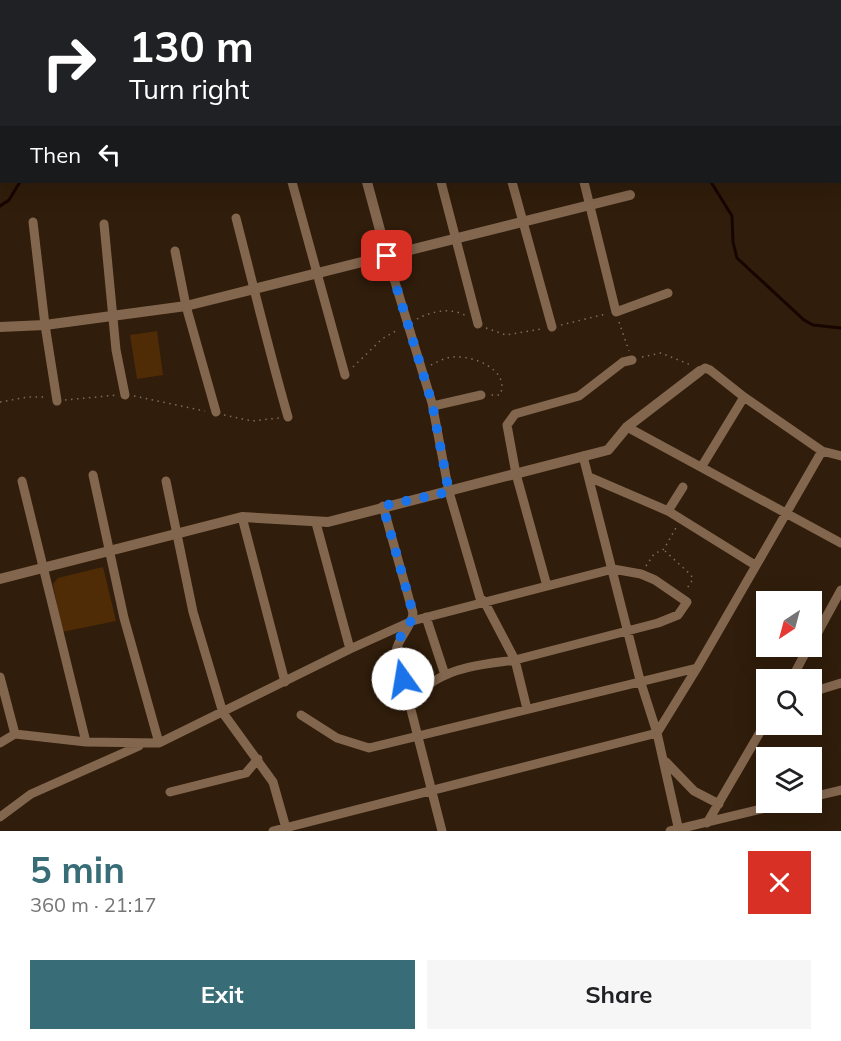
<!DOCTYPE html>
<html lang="en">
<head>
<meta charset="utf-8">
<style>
	:root { --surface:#fff; --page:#f6f6f6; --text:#202124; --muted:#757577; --accent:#386d78 }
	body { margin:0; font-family:Mulish,sans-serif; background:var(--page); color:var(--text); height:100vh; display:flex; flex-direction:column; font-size:22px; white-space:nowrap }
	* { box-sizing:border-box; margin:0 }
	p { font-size:20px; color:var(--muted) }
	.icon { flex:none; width:33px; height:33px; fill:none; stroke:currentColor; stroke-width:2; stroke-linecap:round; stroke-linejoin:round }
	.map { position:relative; height:831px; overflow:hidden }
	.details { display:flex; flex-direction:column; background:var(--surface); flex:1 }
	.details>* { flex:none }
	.top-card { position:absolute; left:0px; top:0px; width:842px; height:183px; box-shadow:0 6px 24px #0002; background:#202124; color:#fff; overflow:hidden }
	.needle { width:39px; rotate:216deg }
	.tools { position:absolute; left:756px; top:591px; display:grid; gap:12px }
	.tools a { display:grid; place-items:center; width:66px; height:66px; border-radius:0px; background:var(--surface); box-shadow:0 6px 24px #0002; font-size:30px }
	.pin { position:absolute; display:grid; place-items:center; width:51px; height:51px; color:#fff; margin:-26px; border-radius:12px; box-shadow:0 3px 9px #0006 }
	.me { position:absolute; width:66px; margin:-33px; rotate:347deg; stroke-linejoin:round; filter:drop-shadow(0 0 4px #0008) }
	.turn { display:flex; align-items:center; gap:21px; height:126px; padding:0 30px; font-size:27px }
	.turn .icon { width:78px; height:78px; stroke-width:2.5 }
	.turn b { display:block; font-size:42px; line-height:51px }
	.then { display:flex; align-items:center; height:57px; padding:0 30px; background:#0003; gap:12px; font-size:22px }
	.round { display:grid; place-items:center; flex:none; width:63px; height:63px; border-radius:0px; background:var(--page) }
	.summary { display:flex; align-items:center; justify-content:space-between; height:102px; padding:0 30px }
	h1 { font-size:36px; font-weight:700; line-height:45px; color:var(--accent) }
	.cta { display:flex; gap:12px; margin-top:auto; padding:12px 30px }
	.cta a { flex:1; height:69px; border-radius:0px; background:var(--accent); color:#fff; font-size:24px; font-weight:700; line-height:69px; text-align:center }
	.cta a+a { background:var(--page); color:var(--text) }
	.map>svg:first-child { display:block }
	.green { fill:#502c06 }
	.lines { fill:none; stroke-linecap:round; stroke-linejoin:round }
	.stream { stroke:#170500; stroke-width:3 }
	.path { stroke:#7f6e5e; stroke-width:1.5; stroke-dasharray:1.5 4.5; stroke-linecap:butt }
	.minor { stroke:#83664e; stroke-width:9 }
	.tertiary { stroke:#83664e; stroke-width:10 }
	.route { stroke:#1a73e8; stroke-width:10; stroke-dasharray:0 18 }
</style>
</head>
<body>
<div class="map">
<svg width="841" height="831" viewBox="0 0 841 831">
	<rect width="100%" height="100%" fill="#301d0b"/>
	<path class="green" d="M157 331 163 375 137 379 130 335Z
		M103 567 116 621 62 632 53 584 58 578Z"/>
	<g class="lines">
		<path class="stream" d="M711 182 732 216 733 242 737 258 804 320 813 325 841 328
			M0 206 9 200 20 182"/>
		<path class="path" d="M417 319C432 311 451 307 466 316
			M619 322 629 351
			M561 325 606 314
			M486 328 506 335 542 329
			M642 357 661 353 691 365
			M431 365C437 362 446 357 453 357 473 355 511 370 500 395H490
			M353 367 382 339 399 329
			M134 396 205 411
			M65 400 117 395
			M0 402 28 397H46
			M224 415 252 421 279 418
			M665 551 691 575 693 579 686 590
			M646 566 654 554 664 549 677 526"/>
		<path class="minor" d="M90 0V2
			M620 0 625 2
			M184 2 187 0
			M371 2 377 0
			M653 2V0
			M829 2V0
			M840 98 841 100
			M0 102 2 101
			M292 182 345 375
			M441 182 478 324
			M512 182 552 327
			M584 182 616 312 668 293
			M236 218C253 284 269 351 288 417
			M33 222 45 325 57 401
			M104 224 116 350 125 395
			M175 251 186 306 216 412
			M700 371 705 368 710 370 744 397 822 451 841 456
			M433 406 481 395
			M627 427 841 543
			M583 456 640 680 657 733 679 831
			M702 466 744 397
			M93 475 124 618 159 743
			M589 477 668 511 755 565
			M22 481 86 742
			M166 481 193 612 223 713 273 782 286 828
			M383 506 413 613C412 627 399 636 396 651L442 831
			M668 511 683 487
			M242 517 285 682
			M316 523 350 649
			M547 586 516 474 507 425 515 414 579 396 623 362 632 360
			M426 617 445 675
			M812 643 841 590
			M0 677 15 734
			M791 680 809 646
			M812 692 841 683
			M409 700C421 696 423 687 434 681 458 666 487 664 515 660L527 709
			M301 715 337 738 369 748 697 668
			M0 743 15 734 86 742 159 743 350 649 412 621 613 569 641 574 655 580 687 602 678 615 658 623 515 660 484 601 480 598 449 492 432 403 387 256
			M666 762 694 791 719 804
			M170 792 246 773 258 759
			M812 797 841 790
			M0 817 31 794 139 746
			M707 823 766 722
			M273 831 657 733 697 668 822 451
			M670 831 791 802"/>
		<path class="tertiary" d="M269 0 270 2
			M38 2 41 0
			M0 23 2 22
			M367 182 387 256
			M0 327 45 325 186 306 630 195
			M0 579 242 517 328 522 608 450 627 427 700 371"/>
	</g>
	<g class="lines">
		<path class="route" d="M387 256 432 403 449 492 383 506 413 613C412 625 402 631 398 642 394 654 400 668 403 679"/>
	</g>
</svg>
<div class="tools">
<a><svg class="needle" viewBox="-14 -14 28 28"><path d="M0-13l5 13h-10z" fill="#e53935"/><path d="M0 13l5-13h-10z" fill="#757577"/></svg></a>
<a><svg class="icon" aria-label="search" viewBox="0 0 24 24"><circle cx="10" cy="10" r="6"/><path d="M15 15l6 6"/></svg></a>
<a><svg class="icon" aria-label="layers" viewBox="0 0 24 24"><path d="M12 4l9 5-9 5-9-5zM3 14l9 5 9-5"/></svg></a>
</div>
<div class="pin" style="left:387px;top:256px;background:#d93025"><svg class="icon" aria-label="arrive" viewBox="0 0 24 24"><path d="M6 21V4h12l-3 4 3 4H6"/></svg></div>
<svg class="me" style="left:403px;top:679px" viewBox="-20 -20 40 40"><circle r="19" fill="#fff"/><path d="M0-13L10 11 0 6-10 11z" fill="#1a73e8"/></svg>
<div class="top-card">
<div class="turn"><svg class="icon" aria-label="right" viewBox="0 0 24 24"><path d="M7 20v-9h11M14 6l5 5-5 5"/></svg><div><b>130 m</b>Turn right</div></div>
<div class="then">Then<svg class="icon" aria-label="left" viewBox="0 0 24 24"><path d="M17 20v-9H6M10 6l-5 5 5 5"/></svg></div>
</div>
</div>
<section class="details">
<div class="summary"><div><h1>5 min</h1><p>360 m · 21:17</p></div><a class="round" style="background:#d93025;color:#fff"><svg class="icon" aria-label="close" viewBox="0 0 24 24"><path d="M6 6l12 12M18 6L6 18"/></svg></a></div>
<div class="cta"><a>Exit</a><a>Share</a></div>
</section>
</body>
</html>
